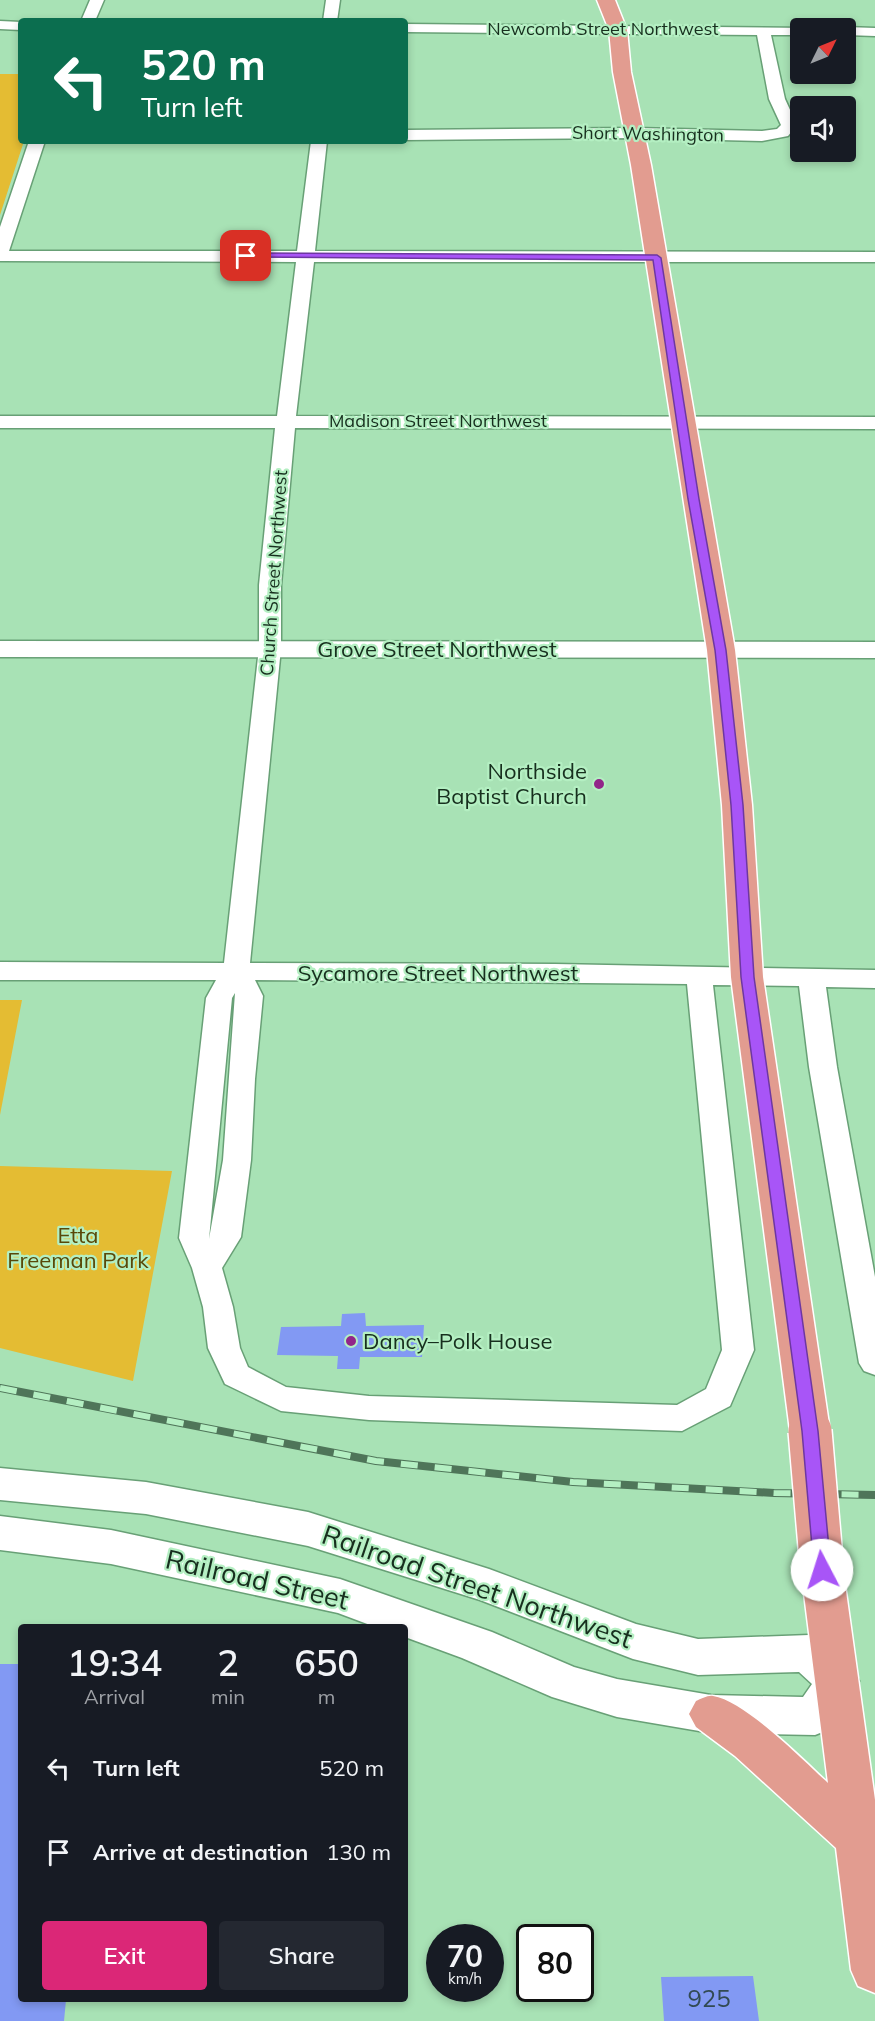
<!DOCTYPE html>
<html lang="en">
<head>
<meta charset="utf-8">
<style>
	:root { --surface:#171b24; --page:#242831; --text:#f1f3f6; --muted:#9ea1a6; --accent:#db2777 }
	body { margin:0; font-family:Mulish,sans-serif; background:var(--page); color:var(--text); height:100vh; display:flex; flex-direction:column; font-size:22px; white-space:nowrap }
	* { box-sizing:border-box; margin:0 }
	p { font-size:20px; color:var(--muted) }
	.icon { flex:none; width:33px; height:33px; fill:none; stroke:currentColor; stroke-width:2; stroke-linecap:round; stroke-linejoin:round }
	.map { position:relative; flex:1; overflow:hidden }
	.drawer { position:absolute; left:18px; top:1624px; width:390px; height:378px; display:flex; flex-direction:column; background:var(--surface); border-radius:6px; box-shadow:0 3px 9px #0003 }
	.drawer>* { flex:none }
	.hud { position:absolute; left:18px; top:18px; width:390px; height:126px; border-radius:6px; box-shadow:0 3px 9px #0003; background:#0b6e4f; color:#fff; overflow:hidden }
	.needle { width:39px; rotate:47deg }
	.tools { position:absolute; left:790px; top:18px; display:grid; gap:12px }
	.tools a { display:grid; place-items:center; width:66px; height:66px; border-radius:6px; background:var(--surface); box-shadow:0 3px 9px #0003; font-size:30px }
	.speed { position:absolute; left:426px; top:1924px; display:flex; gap:12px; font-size:30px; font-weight:700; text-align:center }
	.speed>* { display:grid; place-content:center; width:78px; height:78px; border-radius:50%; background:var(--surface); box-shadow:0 3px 9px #0003; line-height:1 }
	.speed small { font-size:15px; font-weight:400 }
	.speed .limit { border:3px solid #111; border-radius:9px; background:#fff; color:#111 }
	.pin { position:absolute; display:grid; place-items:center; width:51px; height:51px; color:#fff; margin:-26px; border-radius:12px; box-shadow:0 3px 9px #0006 }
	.me { position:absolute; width:66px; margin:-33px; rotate:355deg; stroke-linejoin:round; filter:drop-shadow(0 0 4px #0008) }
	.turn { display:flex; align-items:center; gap:21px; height:126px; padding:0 24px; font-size:27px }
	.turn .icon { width:78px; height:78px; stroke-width:2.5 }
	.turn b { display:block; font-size:42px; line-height:51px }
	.eta { display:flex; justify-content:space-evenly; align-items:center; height:102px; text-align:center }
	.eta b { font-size:36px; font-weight:600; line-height:42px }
	.action { display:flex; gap:12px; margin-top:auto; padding:12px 24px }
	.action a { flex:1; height:69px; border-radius:6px; background:var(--accent); color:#fff; font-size:24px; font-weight:600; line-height:69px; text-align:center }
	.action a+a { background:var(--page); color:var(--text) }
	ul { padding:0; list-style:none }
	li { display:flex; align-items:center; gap:18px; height:84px; padding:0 24px }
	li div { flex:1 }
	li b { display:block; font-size:22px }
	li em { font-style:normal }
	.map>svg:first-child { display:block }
	.green { fill:#e4bc33 }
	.building { fill:#8299f3 }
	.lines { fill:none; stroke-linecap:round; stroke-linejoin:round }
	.minor-casing { stroke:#68a076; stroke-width:3 }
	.tertiary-casing { stroke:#68a076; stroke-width:3 }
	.trunk-casing { stroke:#fff; stroke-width:3 }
	.minor { fill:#fff; fill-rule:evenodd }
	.tertiary { fill:#fff; fill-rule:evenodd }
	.trunk { fill:#e29c90; fill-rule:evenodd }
	.rail-casing { stroke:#4f7559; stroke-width:8 }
	.rail { stroke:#b4efc2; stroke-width:6; stroke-dasharray:17; stroke-linecap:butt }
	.trunk-bridge-casing { stroke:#fff; stroke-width:46; stroke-linecap:butt }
	.trunk-bridge { stroke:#e29c90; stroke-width:43 }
	.route { fill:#a855f7; stroke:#6d37a1; stroke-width:1.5 }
	.poi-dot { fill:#922689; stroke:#b4efc2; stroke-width:2 }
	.labels { text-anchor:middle; stroke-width:4.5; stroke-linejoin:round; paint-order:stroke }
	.far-street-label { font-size:18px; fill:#172f1e; stroke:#b4efc2 }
	.street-label { font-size:22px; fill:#172f1e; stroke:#b4efc2 }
	.poi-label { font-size:22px; fill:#172f1e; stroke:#b4efc2; text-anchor:end }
	.park-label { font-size:22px; fill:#594808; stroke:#b4efc2 }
	.near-number-label { font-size:24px; fill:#324a53 }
	.near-street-label { font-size:27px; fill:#172f1e; stroke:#b4efc2 }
</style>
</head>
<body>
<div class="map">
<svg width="875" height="2021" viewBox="0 0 875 2021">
	<rect width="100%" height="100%" fill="#a8e2b5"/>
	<path class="green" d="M0 74H21V141H24L0 215Z
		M0 1000H22L0 1115Z
		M0 1166 172 1171 133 1381 0 1348Z"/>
	<path class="building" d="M365 1313 366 1326 424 1325 422 1357H360L359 1369H337L338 1356 277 1355 281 1327 341 1326 342 1314Z
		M0 1664H21V2000H66L64 2021H0Z
		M753 1976 759 2021H664L661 1977Z"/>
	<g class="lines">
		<g class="minor-casing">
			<path id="minor" d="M90 0H104L95 21H81Z
				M326 0H340L337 21H323Z
				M0 21 21 22V30L0 29Z
				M405 24 806 28H801V35H771L785 99 797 125 788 136 762 141 635 138 405 140V130L635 128 762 131 777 129 781 125 769 99 757 35 405 32Z
				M846 27 875 28V36L846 35V28H840Z
				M29 141H45L9 251H297L311 141H327L315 251 875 252V262H314L296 416 875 417V429L295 428 281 585V648L250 963 555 964 875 970V988L826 987 837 1067 875 1277V1375L864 1371 859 1363 809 1067 799 986 713 985 754 1350 730 1406 682 1431 369 1420 281 1411 225 1384 208 1348 203 1307 192 1268 179 1238 206 998 216 980H0V962L224 963 259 648V585L275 428H0V416H277L296 262 0 261V227ZM255 980 687 984 722 1350 706 1389 677 1405 369 1396 286 1387 248 1367 240 1348 233 1307 222 1268 241 1237 251 1160 255 1079 263 996ZM235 993 223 1160 209 1239 232 998Z"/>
		</g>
		<g class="tertiary-casing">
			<path id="tertiary" d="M0 641 875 642V658L0 657Z
				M0 1468 146 1482 308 1512 489 1569 636 1624 698 1639 809 1635C831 1642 849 1660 859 1681L830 1729 815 1735 711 1733 617 1717 552 1697 462 1658 405 1637V1628H378L338 1613 111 1564 0 1550V1516L111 1530 340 1579 492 1632 574 1667 617 1679 711 1695 803 1697 812 1684 799 1672 698 1675 633 1659 480 1600 308 1546 146 1514 0 1500Z"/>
		</g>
		<g class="trunk-casing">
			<path id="trunk" d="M597 0H615L627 30 631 72 651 165 735 650 752 805 763 977 830 1431 824 1442 810 1446 796 1442 790 1431 731 977 722 805 707 650 631 165 613 72 609 30Z
				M822 1553 837 1558 843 1570 875 1800V1993L858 1986 851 1970 836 1848 735 1756 696 1727 689 1714 696 1701C701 1699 708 1695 713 1696 745 1701 803 1760 828 1783L801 1570 807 1558Z"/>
		</g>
		<use href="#minor" class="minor"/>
		<use href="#tertiary" class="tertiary"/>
		<use href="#trunk" class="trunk"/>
		<g class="rail-casing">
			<path id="rail" d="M0 1388 376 1461 573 1482 774 1493 875 1495"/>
		</g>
		<use href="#rail" class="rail"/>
		<g class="trunk-bridge-casing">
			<path id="trunk-bridge" d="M810 1431 822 1570"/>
		</g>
		<use href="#trunk-bridge" class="trunk-bridge"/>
	</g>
	<path class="route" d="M246 253 657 255 661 258 699 499 726 650 743 805 754 977 818 1431 831 1570 828 1575H816L814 1570 802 1431 741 977 731 805 715 650 688 499 653 260 243 257 241 256Z"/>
	<g class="poi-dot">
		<circle cx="599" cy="784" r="6"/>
		<circle cx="351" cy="1341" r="6"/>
	</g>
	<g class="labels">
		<g class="far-street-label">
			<text x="603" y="35">Newcomb Street Northwest</text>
			<text transform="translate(648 134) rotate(1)" y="6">Short Washington</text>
			<text x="438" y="427">Madison Street Northwest</text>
			<text transform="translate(274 573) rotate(-86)" y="6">Church Street Northwest</text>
		</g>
		<g class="street-label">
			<text x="437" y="657">Grove Street Northwest</text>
			<text x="438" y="981">Sycamore Street Northwest</text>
		</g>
		<g class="poi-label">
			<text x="587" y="779">Northside<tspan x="587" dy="25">Baptist Church</tspan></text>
			<text x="363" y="1349" text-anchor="start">Dancy–Polk House</text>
		</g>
		<g class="park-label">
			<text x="78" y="1243">Etta<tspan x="78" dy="25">Freeman Park</tspan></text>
		</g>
		<g class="near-number-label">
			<text x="709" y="2007">925</text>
		</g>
		<g class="near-street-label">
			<text transform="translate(257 1580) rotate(13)" y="9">Railroad Street</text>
			<text transform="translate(477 1587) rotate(19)" y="9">Railroad Street Northwest</text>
		</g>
	</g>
</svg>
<div class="tools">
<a><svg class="needle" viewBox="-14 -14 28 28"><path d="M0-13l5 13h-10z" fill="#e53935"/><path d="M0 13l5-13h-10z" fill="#9ea1a6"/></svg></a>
<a><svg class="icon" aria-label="sound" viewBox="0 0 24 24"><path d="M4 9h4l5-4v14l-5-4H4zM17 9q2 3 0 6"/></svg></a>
</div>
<div class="speed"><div>70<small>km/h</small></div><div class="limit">80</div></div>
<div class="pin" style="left:246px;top:256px;background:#d93025"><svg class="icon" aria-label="arrive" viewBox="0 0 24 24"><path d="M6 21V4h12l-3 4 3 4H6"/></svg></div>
<svg class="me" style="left:822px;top:1570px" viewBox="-20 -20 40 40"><circle r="19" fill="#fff"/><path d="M0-13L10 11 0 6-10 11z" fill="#a855f7"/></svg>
<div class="hud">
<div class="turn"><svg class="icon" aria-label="left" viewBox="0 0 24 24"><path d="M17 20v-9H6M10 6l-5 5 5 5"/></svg><div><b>520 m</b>Turn left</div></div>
</div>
<section class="drawer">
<div class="eta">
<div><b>19:34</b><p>Arrival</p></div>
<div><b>2</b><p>min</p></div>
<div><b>650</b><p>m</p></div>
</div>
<ul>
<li><svg class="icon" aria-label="left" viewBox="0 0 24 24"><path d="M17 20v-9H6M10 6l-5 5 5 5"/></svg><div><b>Turn left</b></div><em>520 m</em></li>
<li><svg class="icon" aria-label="arrive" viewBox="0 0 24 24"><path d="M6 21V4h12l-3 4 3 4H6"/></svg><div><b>Arrive at destination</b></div><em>130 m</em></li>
</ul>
<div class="action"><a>Exit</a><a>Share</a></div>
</section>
</div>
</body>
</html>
